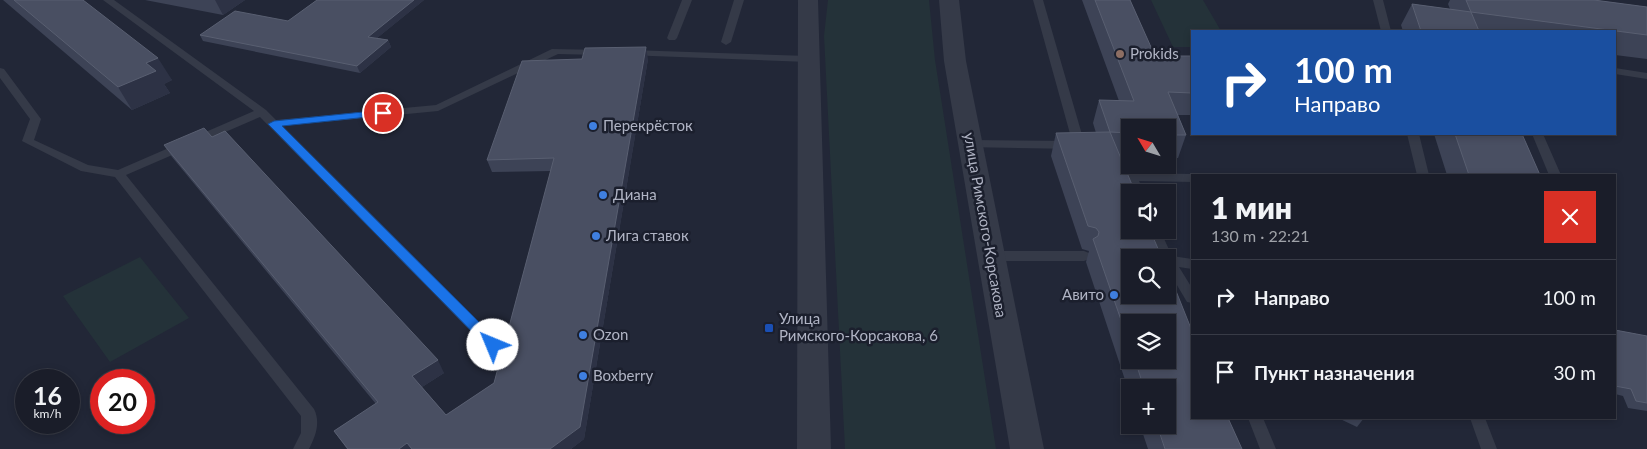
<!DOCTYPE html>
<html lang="ru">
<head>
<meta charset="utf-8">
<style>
	:root { --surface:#1a1d29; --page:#232631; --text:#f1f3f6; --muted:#9fa2a8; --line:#383b46 }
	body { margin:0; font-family:Lato,sans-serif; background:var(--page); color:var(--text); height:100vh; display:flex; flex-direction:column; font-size:19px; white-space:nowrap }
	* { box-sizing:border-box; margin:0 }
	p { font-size:16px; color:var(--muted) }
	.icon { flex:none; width:28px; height:28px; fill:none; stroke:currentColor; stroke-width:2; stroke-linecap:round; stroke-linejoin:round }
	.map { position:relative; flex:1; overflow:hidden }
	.sheet { position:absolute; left:1191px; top:174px; width:425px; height:245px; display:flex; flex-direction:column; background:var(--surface); border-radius:0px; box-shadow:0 2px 8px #0003,0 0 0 1px var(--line) }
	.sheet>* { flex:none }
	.hud { position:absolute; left:1191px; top:30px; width:425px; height:105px; border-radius:0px; box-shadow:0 2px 8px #0003,0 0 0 1px var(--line); background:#1a4fa0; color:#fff; overflow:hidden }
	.needle { width:32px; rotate:308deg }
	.tools { position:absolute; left:1121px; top:119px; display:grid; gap:10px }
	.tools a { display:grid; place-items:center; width:55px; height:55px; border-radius:0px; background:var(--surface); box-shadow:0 2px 8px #0003,0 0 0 1px var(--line); font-size:25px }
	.speed { position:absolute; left:15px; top:369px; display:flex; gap:10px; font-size:25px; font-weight:700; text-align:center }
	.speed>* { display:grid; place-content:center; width:65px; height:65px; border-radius:50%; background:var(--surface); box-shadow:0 2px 8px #0003,0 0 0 1px var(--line); line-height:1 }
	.speed small { font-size:12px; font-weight:400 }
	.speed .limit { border:8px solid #d22; background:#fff; color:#111 }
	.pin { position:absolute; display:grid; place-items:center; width:42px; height:42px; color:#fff; margin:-21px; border:2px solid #fff; border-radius:50%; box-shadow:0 1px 5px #0007 }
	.me { position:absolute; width:55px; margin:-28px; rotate:315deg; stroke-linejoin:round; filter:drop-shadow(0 0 4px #0008) }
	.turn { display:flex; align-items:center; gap:18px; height:105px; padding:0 20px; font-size:22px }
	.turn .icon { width:65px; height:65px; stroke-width:2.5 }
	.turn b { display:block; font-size:35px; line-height:42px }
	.round { display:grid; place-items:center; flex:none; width:52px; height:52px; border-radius:0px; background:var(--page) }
	.head { display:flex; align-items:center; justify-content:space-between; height:85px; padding:0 20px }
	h1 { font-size:30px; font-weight:800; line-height:38px }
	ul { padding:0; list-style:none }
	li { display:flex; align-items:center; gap:15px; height:75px; padding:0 20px; border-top:1px solid var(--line) }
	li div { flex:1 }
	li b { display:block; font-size:19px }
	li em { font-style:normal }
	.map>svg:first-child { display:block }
	.green { fill:#243239 }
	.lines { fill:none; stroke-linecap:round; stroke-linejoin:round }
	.service { fill:#353a48; fill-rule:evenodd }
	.tertiary { fill:#353a48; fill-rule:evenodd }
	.wall { fill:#3d4356; fill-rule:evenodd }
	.shaded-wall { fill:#2d3245 }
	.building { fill:#494f62; stroke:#595f71 }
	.route { fill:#1a73e8; stroke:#114b97 }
	.education-dot { fill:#8d6e63; stroke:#1b1f2d; stroke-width:2 }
	.shop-dot { fill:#3f7fe0; stroke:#1b1f2d; stroke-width:2 }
	.transit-dot { fill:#1a4fb4; stroke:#1b1f2d; stroke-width:2 }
	.labels { text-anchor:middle; stroke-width:5; stroke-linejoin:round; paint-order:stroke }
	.poi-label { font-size:15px; fill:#b0b4c4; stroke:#1b1f2d; text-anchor:start }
	.street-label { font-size:15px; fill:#b0b4c4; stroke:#1b1f2d }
</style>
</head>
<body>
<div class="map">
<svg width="1647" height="449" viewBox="0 0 1647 449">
	<rect width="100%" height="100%" fill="#222737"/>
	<path class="green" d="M828 0H929L935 60 996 449H845L824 36Z
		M1151 0H1203L1221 31H1192V47H1173Z
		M140 257 189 318 110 362 63 296Z"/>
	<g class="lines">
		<path class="service" d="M103 0H114L266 110 276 120 436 105 552 49 604 50V54L600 55 558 54 438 111 283 126 498 341 500 345 498 349 493 351 488 349 260 117 126 175 314 409C321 423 315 437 309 449H293L301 433V416L115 177 81 171 22 141 30 119 0 78V68L4 69 41 119 34 140 88 165 118 170 254 111Z
			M682 0H692L677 38 675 40H669L667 38Z
			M734 0H744L731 42 726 45 721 42Z
			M1033 0H1043L1085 145 1079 149 966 147 964 144 966 141 970 140 1072 141Z
			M1373 0H1383L1391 31H1381Z
			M630 50 808 56 813 59 808 62 626 55 625 53Z
			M1615 68 1647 73V79L1615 74Z
			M1407 134H1419L1429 175H1417Z
			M1532 134H1543L1561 175H1549Z
			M1131 173 1192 174 1195 175H1192V182L1139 181 1144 192H1132L1125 177Z
			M1148 230H1160L1172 256 1192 259V269L1179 267 1192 288V303L1187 302 1168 270V258H1159Z
			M991 251H1084L1089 253 1090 256 1089 259 1084 261H991L986 259 985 256 986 253Z
			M1248 418H1263L1276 449H1260Z
			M1470 418H1485L1497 449H1481Z"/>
		<path class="tertiary" d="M798 0H818L831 449H797Z
			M939 0H959L966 61 1044 449H1010L944 61Z"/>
	</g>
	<path class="wall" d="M3 0H83L172 80 164 84 170 93 132 110Z
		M145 0H245L223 15Z
		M317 0H424L377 38 388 40 391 47 360 73 203 41 200 35 288 21Z
		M1082 0H1130L1155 56H1192V115H1178L1186 135 1178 158H1168V128H1130V156H1120L1148 230 1146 236 1242 449H1148L1140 425H1168V388H1130V395L1086 262 1089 251 1082 249 1051 156 1056 133H1096L1093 123 1099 100 1119 101ZM1130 322 1168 360H1130Z
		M1450 0H1594L1647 7V59L1615 55V31H1403L1401 25 1412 4 1450 9 1448 4Z
		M648 59 584 439 571 449H347L334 431 376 404 172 157 164 145 444 373 422 387 446 415 494 383 551 171 492 172 487 160Z
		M1434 134H1522L1540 175H1447Z
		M1615 330 1647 336V411L1628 408 1623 396 1615 394Z
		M1338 418H1364L1357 427Z"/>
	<path class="shaded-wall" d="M215 0H245L223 15Z
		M414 0H424L371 43 368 37Z
		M388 40 391 47 360 73 357 66Z
		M646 47 648 59 584 439 571 449H550Z
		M158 58 172 80 164 84 170 93 132 110 118 87 146 63Z
		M1144 230H1148L1141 250Z
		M438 360 444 373 419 389 412 376Z
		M407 443 411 449H399Z"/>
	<path class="building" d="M14 0H83L158 58 146 63 156 71 118 87Z
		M317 0H414L368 37 388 40 357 66 200 35 235 11 288 21Z
		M1095 0H1130L1155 56H1192V93L1168 92 1186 135H1168V128H1130V133L1110 132 1135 192H1130V230H1144V236L1153 237 1162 258H1130V295H1168V271L1192 331V418H1228L1242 449H1165L1157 425H1168V388H1144L1135 360H1168V322H1130V346L1093 239 1098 236 1099 232 1096 228 1088 226 1056 133 1110 132 1099 100 1134 101Z
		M1466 0H1594L1647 7V35L1471 12Z
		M1412 4 1471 12 1479 31H1421Z
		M646 47 580 427 550 449H412L407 443 399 449H348L334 431 378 402 164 145 204 128 212 137 225 131 438 360 412 376 446 415 494 383 554 158 487 160 522 61 582 59 585 48Z
		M1455 134H1522L1540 175H1469Z
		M1615 330 1647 336V403L1636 401 1631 389 1615 386Z"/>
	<path class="route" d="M383 110 387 111V115L282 126 498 341 499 345 498 348H488L268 124 274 121Z"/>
	<circle class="education-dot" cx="1120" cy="54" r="5"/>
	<g class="shop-dot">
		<circle cx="593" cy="126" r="5"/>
		<circle cx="603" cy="195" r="5"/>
		<circle cx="596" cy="236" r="5"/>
		<circle cx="1114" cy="295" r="5"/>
		<circle cx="583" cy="335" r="5"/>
		<circle cx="583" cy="376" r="5"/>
	</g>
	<rect class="transit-dot" x="764" y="323" width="10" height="10" rx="2.5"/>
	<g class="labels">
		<g class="poi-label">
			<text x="1130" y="59">Prokids</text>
			<text x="603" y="131">Перекрёсток</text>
			<text x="613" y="200">Диана</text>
			<text x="606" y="241">Лига ставок</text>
			<text x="1104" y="300" text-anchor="end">Авито</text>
			<text x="779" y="324">Улица<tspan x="779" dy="17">Римского-Корсакова, 6</tspan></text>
			<text x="593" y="340">Ozon</text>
			<text x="593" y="381">Boxberry</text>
		</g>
		<g class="street-label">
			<text transform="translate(985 225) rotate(80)" y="5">улица Римского-Корсакова</text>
		</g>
	</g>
</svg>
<div class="tools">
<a><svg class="needle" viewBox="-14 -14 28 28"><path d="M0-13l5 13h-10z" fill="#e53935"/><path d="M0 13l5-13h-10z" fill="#9fa2a8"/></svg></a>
<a><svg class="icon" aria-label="sound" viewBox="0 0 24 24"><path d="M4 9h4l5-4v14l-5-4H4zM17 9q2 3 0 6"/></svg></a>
<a><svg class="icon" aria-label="search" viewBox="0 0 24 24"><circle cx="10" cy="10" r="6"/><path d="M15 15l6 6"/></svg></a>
<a><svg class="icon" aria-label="layers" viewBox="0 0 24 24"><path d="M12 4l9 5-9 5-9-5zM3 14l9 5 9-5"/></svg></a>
<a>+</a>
</div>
<div class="speed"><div>16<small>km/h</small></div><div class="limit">20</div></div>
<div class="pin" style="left:383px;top:113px;background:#d93025"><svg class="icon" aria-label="arrive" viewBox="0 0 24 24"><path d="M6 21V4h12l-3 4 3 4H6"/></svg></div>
<svg class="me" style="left:493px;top:345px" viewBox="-20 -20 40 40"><circle r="19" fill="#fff"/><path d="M0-13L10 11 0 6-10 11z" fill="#1a73e8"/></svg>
<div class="hud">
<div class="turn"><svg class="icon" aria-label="right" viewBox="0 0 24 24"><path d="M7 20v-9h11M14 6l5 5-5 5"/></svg><div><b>100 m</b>Направо</div></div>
</div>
<section class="sheet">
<div class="head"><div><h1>1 мин</h1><p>130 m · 22:21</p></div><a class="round" style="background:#d93025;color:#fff"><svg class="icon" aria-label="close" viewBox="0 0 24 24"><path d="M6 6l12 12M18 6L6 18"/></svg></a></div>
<ul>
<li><svg class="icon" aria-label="right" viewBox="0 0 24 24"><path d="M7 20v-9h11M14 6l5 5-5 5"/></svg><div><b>Направо</b></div><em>100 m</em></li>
<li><svg class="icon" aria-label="arrive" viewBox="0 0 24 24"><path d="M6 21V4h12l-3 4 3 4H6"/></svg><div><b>Пункт назначения</b></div><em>30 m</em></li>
</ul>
</section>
</div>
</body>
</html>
